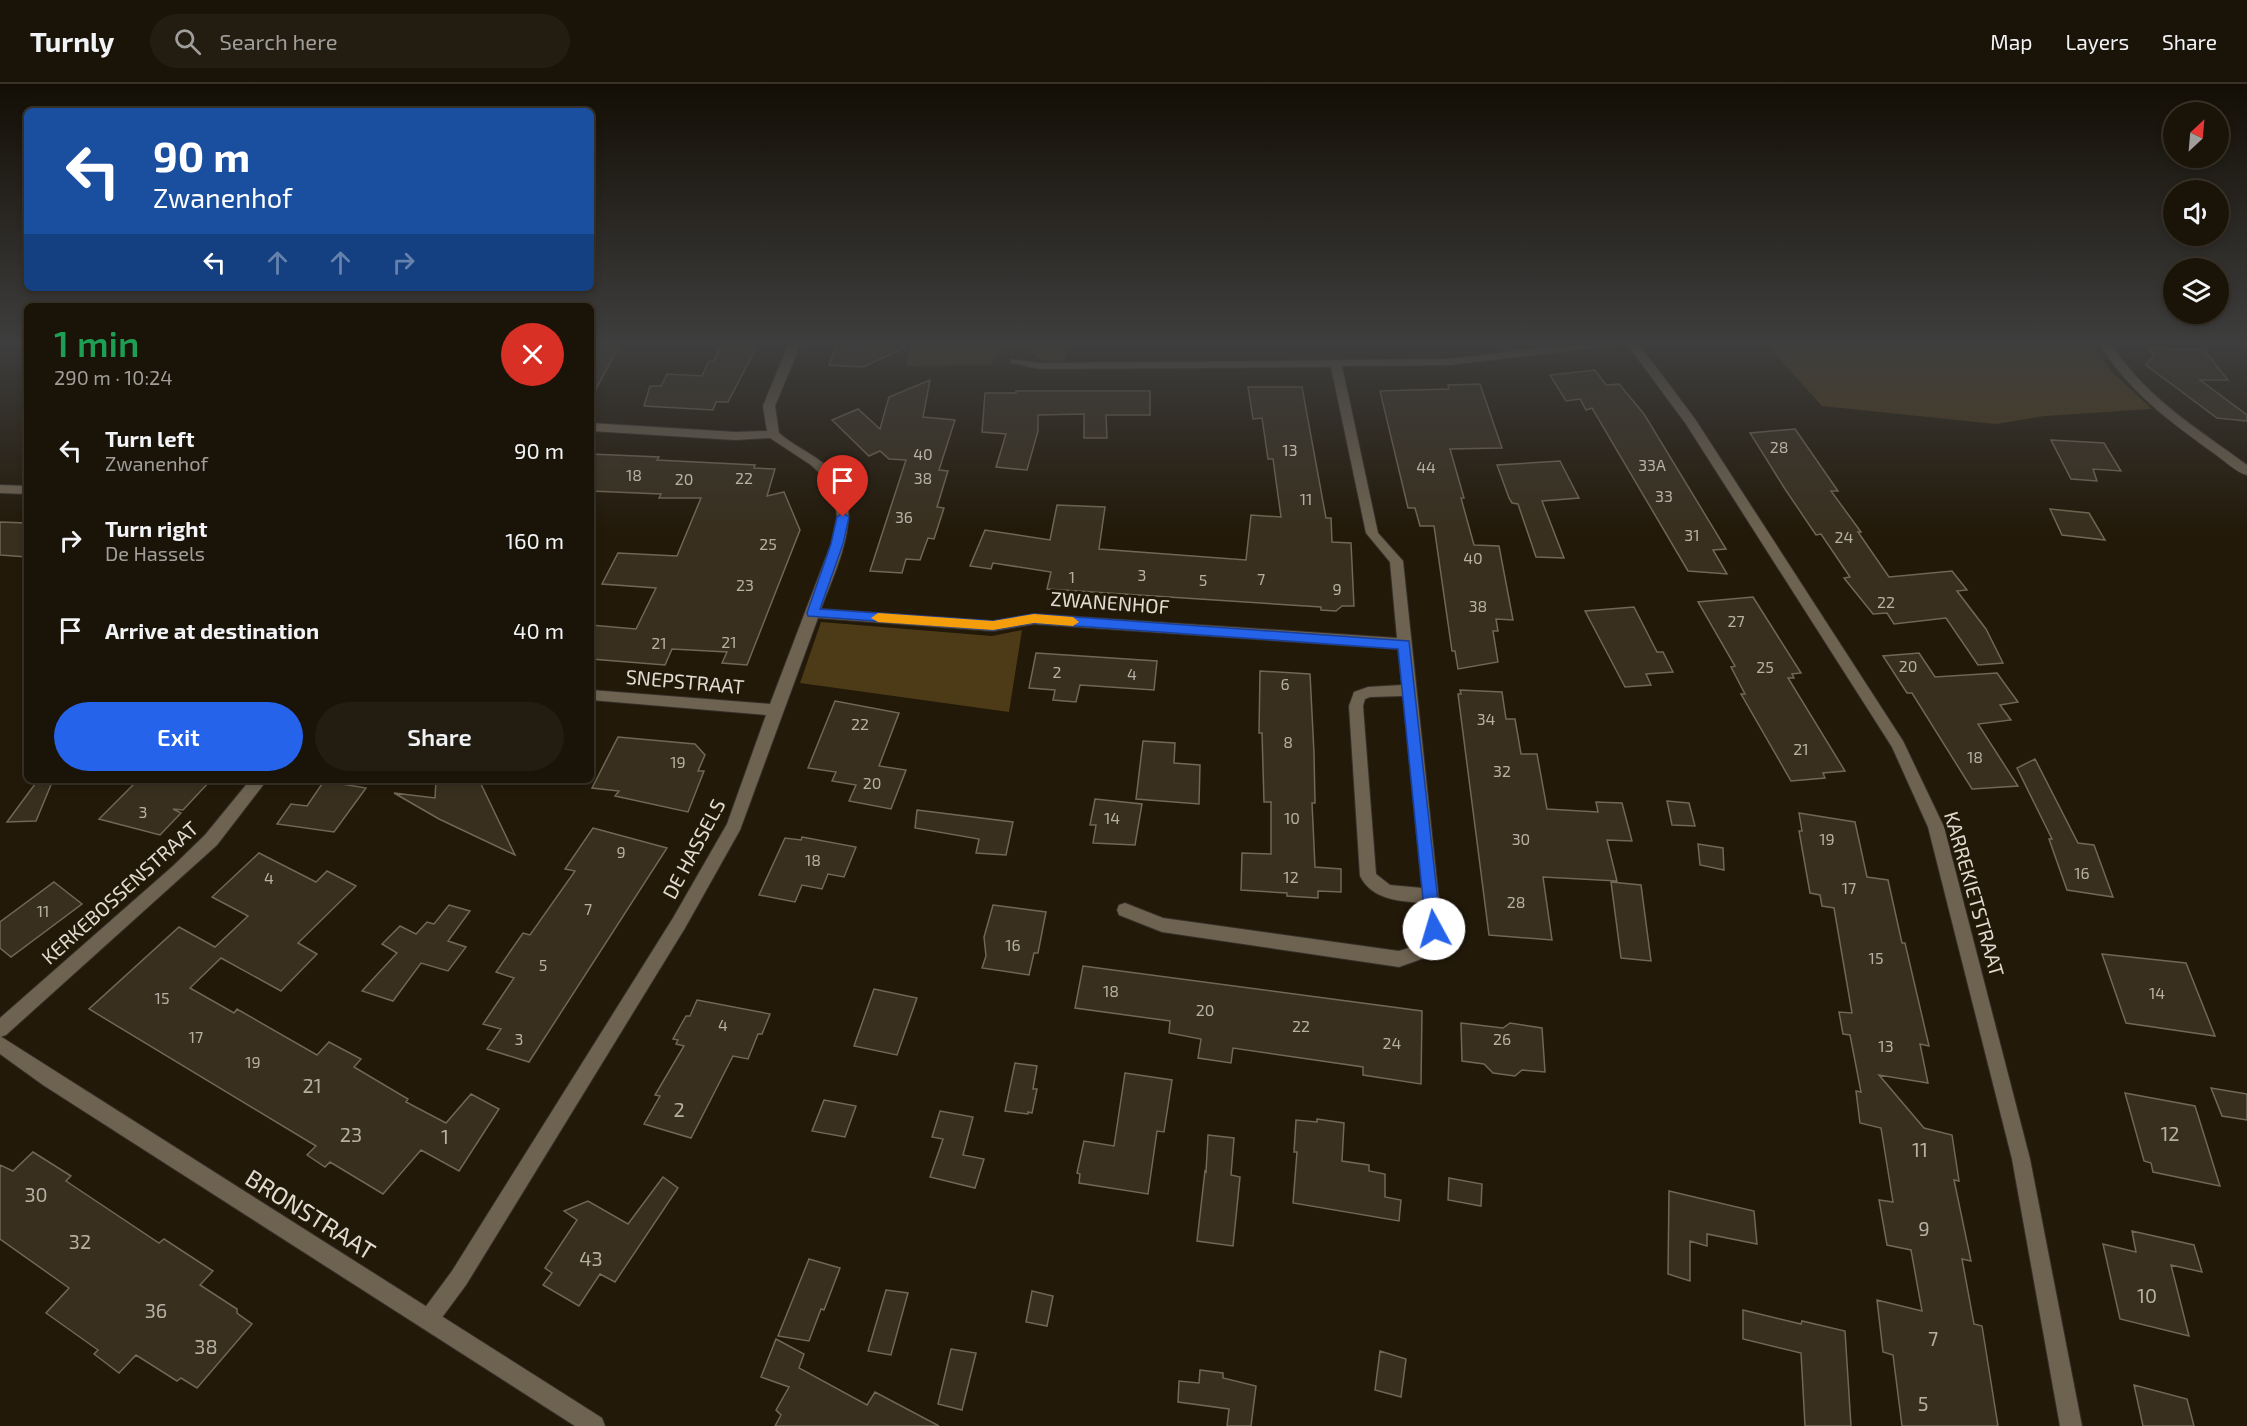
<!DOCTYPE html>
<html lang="en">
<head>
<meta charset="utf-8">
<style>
	:root { --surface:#1a1307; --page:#231c11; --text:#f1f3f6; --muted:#9f9e9b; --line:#383228; --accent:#2563eb }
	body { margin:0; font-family:"Exo 2",sans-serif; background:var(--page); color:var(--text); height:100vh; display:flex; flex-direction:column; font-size:22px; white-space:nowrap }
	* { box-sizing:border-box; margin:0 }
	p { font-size:20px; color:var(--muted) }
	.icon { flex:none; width:33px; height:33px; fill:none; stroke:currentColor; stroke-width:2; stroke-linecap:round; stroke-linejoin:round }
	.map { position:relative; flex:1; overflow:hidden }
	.panel { position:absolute; left:24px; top:219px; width:570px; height:480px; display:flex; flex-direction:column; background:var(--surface); border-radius:9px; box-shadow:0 3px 9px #0003,0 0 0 2px var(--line) }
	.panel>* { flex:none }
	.hud { position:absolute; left:24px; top:24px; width:570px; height:183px; border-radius:9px; box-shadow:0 3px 9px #0003,0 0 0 2px var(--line); background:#1a4fa0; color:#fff; overflow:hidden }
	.needle { width:39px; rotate:26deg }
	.tools { position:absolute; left:2163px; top:18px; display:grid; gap:12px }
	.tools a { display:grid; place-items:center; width:66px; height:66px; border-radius:50%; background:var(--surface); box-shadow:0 3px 9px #0003,0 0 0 2px var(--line); font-size:30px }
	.pin { position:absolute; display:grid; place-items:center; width:51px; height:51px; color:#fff; margin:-62px -26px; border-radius:50% 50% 50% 0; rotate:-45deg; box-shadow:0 0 6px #0007 }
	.pin .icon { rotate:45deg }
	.me { position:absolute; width:66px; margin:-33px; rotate:354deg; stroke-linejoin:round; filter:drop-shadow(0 0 4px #0008) }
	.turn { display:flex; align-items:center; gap:21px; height:126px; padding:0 30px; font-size:27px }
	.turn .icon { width:78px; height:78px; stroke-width:2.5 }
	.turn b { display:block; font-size:42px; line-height:51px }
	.lanes { display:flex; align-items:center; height:57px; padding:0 30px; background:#0003; justify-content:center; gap:30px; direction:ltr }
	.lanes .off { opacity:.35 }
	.round { display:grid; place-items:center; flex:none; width:63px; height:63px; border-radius:32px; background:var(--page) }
	.head { display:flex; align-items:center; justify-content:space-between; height:102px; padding:0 30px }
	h1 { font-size:36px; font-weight:600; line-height:45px; color:#1e9e55 }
	.cta { display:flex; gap:12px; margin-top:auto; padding:12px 30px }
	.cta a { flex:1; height:69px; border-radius:36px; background:var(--accent); color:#fff; font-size:24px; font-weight:600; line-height:69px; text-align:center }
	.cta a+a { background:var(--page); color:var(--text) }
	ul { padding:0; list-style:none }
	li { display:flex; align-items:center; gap:18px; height:90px; padding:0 30px }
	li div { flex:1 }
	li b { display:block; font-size:22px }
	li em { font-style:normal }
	header { display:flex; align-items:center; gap:36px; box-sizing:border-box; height:84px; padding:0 30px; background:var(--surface); border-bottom:2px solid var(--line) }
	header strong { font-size:28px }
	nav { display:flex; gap:33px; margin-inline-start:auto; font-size:21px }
	.search { width:420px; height:54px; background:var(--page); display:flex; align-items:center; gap:15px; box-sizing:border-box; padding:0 21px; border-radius:33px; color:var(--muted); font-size:22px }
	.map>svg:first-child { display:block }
	.green { fill:#4d3a17 }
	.building { fill:#382f1e; stroke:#726755; stroke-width:1.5 }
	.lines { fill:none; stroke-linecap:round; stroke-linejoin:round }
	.street-casing { stroke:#36302a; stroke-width:2 }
	.secondary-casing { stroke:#36302a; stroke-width:2 }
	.street { fill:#6e6351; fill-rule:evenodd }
	.secondary { fill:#6e6351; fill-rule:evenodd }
	.route { fill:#2563eb; stroke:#184099; stroke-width:1.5 }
	.slow { fill:#f59e0b }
	.labels { text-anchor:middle; stroke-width:6; stroke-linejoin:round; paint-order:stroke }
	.number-label { font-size:16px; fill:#b7b0a4 }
	.street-label { font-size:20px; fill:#e1dbd1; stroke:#221909 }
	.near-number-label { font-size:20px; fill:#b7b0a4 }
	.near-street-label { font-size:24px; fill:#e1dbd1; stroke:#221909 }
</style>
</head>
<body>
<header>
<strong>Turnly</strong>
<div class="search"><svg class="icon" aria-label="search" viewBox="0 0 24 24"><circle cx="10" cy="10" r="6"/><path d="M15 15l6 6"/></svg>Search here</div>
<nav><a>Map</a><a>Layers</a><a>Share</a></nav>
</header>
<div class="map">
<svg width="2247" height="1342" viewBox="0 0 2247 1342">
	<rect width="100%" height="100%" fill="#221909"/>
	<path class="green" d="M912 259H1066V277C1058 277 1048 279 1042 276 1037 274 1035 269 1030 267 1016 260 994 263 992 281L906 282Z
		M1765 259H2093L2110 286 2152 325 2045 332 1996 340 1822 322Z
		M821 538 992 552 1022 546 1009 628 800 599Z"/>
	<path class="building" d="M591 259H621L591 314Z
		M722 259H755L753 264H756L728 318H716L713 326 644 322 650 302H661L667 290 702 292 709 277H714Z
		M837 259 906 263 863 283 829 281Z
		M2149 264 2204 266 2228 296H2200L2247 331V337L2217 334 2146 281 2154 271Z
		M1595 286 1606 301 1619 300 1644 330 1726 465 1713 466 1727 490 1688 487 1592 324 1586 326 1580 315 1566 317 1550 291Z
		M930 296 923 333 955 336 939 386 948 387 937 423 944 424 934 455 928 454 920 476 906 475 902 489 870 487 906 376 889 375 880 367 869 372 832 336 858 325 880 345 889 313Z
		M1480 300 1502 364 1450 365 1464 414H1461L1474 461 1499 462 1513 536 1496 535 1498 547H1493L1498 578 1458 585 1455 567H1452L1434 442H1420L1415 424H1408L1380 307 1449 305 1448 301Z
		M1248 303H1302L1326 434H1331L1332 458 1351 459 1354 522H1342L1336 527 1321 526V523L1047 505 1051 488 993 479 991 485 970 482 985 446 1050 456 1057 421 1105 423 1099 465 1246 476 1251 431 1281 433 1273 375H1268L1262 334 1253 335Z
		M1016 307H1150V331H1106L1107 354H1084V330L1038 331V347L1027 386 996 383 1006 350 982 348 985 309H1016Z
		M1795 345 1838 407H1831L1861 448H1858L1889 493 1952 487 1967 506 1957 507 1986 545 2003 579 1978 581 1946 534 1894 540 1887 529 1873 530 1844 494 1850 493 1821 450 1816 451 1785 405 1750 349Z
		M2051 356 2104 359 2121 387 2093 385 2097 397 2071 395Z
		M591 370 659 373 657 376 755 381 754 384 775 385 767 412 784 408 800 446 747 581 722 579 727 568 672 565 665 581 591 575V541L636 545 656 504 602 500 618 469 677 472 701 414H659L661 410 591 407Z
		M1560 377 1579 414 1542 417 1564 474 1536 473 1518 420 1512 419 1509 414 1497 381Z
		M2050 425 2089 429 2105 456 2062 451Z
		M0 438 27 439V473L0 471Z
		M1753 513 1801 589 1792 590 1794 594H1788L1845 687 1823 689 1825 694 1791 697 1741 610H1745L1731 583 1735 582 1698 518Z
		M1634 523 1657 568H1663L1673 588 1646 590 1651 601 1625 603 1585 527Z
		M1036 569 1157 577 1154 606 1080 601 1076 618 1053 616 1055 606 1029 604Z
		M1919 569 1935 593 1997 589 2018 618 2000 621 2011 636 1978 640 2018 702 1972 705 1912 609H1907L1883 572Z
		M1260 587 1310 590 1314 669 1315 719H1312L1315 783 1341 785V808L1318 807V814L1287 812V809L1241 806 1242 769 1271 770V718H1264L1262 649H1259Z
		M1460 606 1502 608 1506 635H1515L1521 670H1537L1547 725 1598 728 1596 718 1622 719 1632 757 1607 756 1617 797 1543 793 1552 856 1489 851 1458 610H1461Z
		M835 617 899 629 879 682 906 686 891 725 849 717 856 701 832 697 836 688 808 684Z
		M618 653 695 660 705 671 698 687H704L688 728 615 712 619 707 592 704Z
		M1143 657 1175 659 1174 679 1200 681 1199 720 1136 715Z
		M2035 675 2078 759 2094 761 2113 813 2067 806 2049 755H2052L2017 684Z
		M38 696H53L36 737 7 738Z
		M138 696H211L183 726 173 725 181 729 160 751 99 735Z
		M436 696H479L515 771 439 735 394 709 435 714Z
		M324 697 366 704 334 748 277 740 291 720 307 722Z
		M1095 715 1142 720 1135 761 1093 759 1096 741H1090Z
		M1667 717 1689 719 1695 742 1672 741Z
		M917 726 1013 738 1006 771 976 769 979 755 915 744Z
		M1799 729 1855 738 1867 793 1888 796 1902 859H1905L1929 962 1920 960 1928 999 1879 991 1924 1044 1952 1051 1959 1097 1954 1096 1971 1177 1962 1175 1974 1240 1982 1242 1998 1342H1902L1893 1271 1883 1268 1877 1216 1922 1227 1911 1166 1887 1161 1879 1116 1893 1118 1881 1044 1860 1039 1856 1007 1861 1008 1850 951 1843 950 1839 928 1852 929 1834 824 1822 822 1820 811 1810 809 1799 747H1802Z
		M593 744 667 764 529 978 487 965 501 945 483 940 514 894 496 888 523 849 530 851 575 787 565 785Z
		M802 753 856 763 844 793 828 790 822 805 802 801 795 818 759 811 785 754 801 756Z
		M1698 760 1723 764 1724 786 1700 781Z
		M259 769 316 798 327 787 356 802 298 859 317 870 281 907 221 874 190 904 234 929 237 925 317 971 329 958 361 975 354 983 408 1015 406 1018 446 1039 471 1010 499 1025 459 1087 421 1066 383 1110 330 1078 325 1083 307 1071 316 1062 89 925 179 843 215 863 248 832 212 813Z
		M54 798 82 820 11 873 0 864V838Z
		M1611 798 1641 801 1651 877 1621 874Z
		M449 821 470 827 448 857 466 863 448 887 421 879 393 917 362 907 397 869 382 860 400 842 416 850 427 838 434 840Z
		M993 821 1046 828 1038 869H1034L1029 891 982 884 986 872 984 853Z
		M2102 870 2186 879 2215 952 2126 939Z
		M1083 882 1422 927 1421 1000 1363 991V983L1233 964 1231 979 1198 974 1201 955 1169 949 1170 937 1075 924Z
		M874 905 917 914 897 971 854 962Z
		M697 916 770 930 762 950H758L748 975 733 972 691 1054 644 1040 660 1012 655 1011 684 962 676 960 678 956 673 955 686 932H690Z
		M1461 939 1503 944 1510 939 1542 944 1545 988 1522 986 1515 992 1493 989 1484 980 1462 977Z
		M1015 979 1037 982 1033 1005H1037L1032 1029 1028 1028V1030L1005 1027Z
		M1125 989 1172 996 1164 1048 1157 1047 1148 1110 1079 1099 1080 1090 1077 1089 1084 1057 1114 1062Z
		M2211 1004 2247 1010V1036L2222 1032Z
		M2125 1009 2195 1022 2220 1102 2153 1088 2151 1079 2144 1077Z
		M824 1016 856 1022 845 1053 812 1047Z
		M940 1027 973 1033 963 1071 984 1075 975 1104 930 1093 943 1055 932 1053Z
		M1317 1035 1344 1039 1342 1077 1369 1081V1087L1385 1090V1113L1401 1116 1399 1137 1293 1119 1297 1068H1294L1296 1036 1317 1038Z
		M1208 1051 1234 1054 1231 1091 1240 1093 1233 1162 1197 1157 1205 1087 1206 1088Z
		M33 1068 71 1092 66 1097 159 1159 164 1155 213 1187 200 1201 237 1225V1229L252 1240 197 1304 181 1294 177 1297 136 1271 119 1289 94 1270 98 1266 46 1229 69 1204 0 1155V1081L13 1087Z
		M663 1093 678 1104 615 1198 600 1190 579 1222 543 1201 552 1189 545 1184 577 1136 564 1127 588 1117 628 1140Z
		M1449 1094 1482 1100 1481 1122 1448 1116Z
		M1669 1107 1754 1127 1757 1160 1707 1150V1162L1690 1157V1197L1668 1190Z
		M2132 1147 2194 1161 2202 1188 2171 1181 2189 1252 2120 1235 2103 1160 2136 1168Z
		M809 1175 840 1184 824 1226 821 1225 809 1257 778 1252Z
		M886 1206 908 1209 891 1271 868 1267Z
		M1032 1207 1053 1212 1047 1242 1026 1238Z
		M1743 1226 1801 1240 1802 1237 1845 1247 1851 1342H1805L1801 1269 1743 1255Z
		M776 1255 804 1270 799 1284 867 1321 875 1308 939 1342H775L781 1331 776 1326 789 1303 761 1293Z
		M951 1265 976 1269 962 1326 938 1320Z
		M1380 1267 1406 1275 1401 1313 1375 1306Z
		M1200 1286 1223 1289V1294L1256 1302 1251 1342H1227L1229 1325 1178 1318 1179 1297 1199 1299Z
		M2134 1301 2187 1315 2194 1342H2143Z"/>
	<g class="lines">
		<g class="street-casing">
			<path id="street" d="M789 259H801L775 322 779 349C796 364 819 372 834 389 867 426 835 486 821 525L993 537 1034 530 1397 554 1390 478 1366 449 1331 283 1040 285 1011 279V275L1040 279 1449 275 1582 259H1616L1610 262 1449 281 1342 282 1378 449 1403 477 1442 845 1430 872 1399 883 1162 848 1119 831 1117 826 1119 821 1125 819 1163 834 1399 867 1418 861 1426 845 1423 819C1399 817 1372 816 1360 792L1349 622 1354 608 1368 603 1402 601 1398 565 1034 540 993 547 818 534 740 746 685 844 466 1201 435 1243 428 1246 421 1243 418 1236 421 1229 452 1187 673 834 727 740 766 631 591 616V606L770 620 831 460 837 433 834 410 826 395 811 381 770 354 735 356 591 347V339L735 348 767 347 763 322ZM1403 612 1422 804 1390 801 1376 790 1363 622 1365 615 1370 613Z
				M1626 259H1638L1695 335 1903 657 1944 743 2030 1075 2082 1342H2060L2012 1075 1928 743 1892 663 1686 340Z
				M2099 259H2111C2144 313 2197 344 2247 381V391C2235 388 2223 375 2212 368 2167 335 2129 308 2099 259Z
				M0 401 27 402V410L0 409Z
				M250 696H267L217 761 6 951 0 953V934L173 782 205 751Z"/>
		</g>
		<g class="secondary-casing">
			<path id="secondary" d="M0 952 602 1334 605 1342H575L43 1001 0 970Z"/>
		</g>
		<use href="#street" class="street"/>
		<use href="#secondary" class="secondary"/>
	</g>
	<linearGradient id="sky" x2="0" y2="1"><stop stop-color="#130e05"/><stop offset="0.58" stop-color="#3e3e3e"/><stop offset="1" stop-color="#3e3e3e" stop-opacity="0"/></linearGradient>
	<rect width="2247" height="447" fill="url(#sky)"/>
	<path class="route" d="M843 429 849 433 843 460 820 525 993 537 1034 530 1409 557 1441 845 1439 850 1434 852 1428 850 1426 845 1398 565 1034 539 993 546 808 532 807 529 831 460 837 433Z"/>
	<path class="slow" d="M878 529 993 537 1034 530 1073 533 1079 538 1073 542 1034 539 993 546 878 538 871 534Z"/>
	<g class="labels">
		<g class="number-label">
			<text x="1779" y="369">28</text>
			<text x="1290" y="372">13</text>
			<text x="923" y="376">40</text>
			<text x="1652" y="387">33A</text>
			<text x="1426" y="389">44</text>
			<text x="634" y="397">18</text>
			<text x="744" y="400">22</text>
			<text x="923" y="400">38</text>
			<text x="684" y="401">20</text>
			<text x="1664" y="418">33</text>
			<text x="1306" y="421">11</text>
			<text x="904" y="439">36</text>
			<text x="1692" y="457">31</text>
			<text x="1844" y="459">24</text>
			<text x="768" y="466">25</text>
			<text x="1473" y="480">40</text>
			<text x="1142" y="497">3</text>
			<text x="1072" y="499">1</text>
			<text x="1261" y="501">7</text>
			<text x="1203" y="502">5</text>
			<text x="745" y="507">23</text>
			<text x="1337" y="511">9</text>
			<text x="1886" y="524">22</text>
			<text x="1478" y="528">38</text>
			<text x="1736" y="543">27</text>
			<text x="729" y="564">21</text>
			<text x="659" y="565">21</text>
			<text x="1908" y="588">20</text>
			<text x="1765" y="589">25</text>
			<text x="1057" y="594">2</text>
			<text x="1132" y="596">4</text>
			<text x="1285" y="606">6</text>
			<text x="1486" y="641">34</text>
			<text x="860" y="646">22</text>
			<text x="1288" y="664">8</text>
			<text x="1801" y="671">21</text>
			<text x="1975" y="679">18</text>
			<text x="678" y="684">19</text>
			<text x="1502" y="693">32</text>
			<text x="872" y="705">20</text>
			<text x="143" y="734">3</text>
			<text x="1112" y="740">14</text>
			<text x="1292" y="740">10</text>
			<text x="1521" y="761">30</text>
			<text x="1827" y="761">19</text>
			<text x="621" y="774">9</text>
			<text x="813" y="782">18</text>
			<text x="2082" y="795">16</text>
			<text x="1291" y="799">12</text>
			<text x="269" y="800">4</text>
			<text x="1849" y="810">17</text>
			<text x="1516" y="824">28</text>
			<text x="588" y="831">7</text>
			<text x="43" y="833">11</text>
			<text x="1013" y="867">16</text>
			<text x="1876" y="880">15</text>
			<text x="543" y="887">5</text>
			<text x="1111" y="913">18</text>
			<text x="2157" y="915">14</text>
			<text x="162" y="920">15</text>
			<text x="1205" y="932">20</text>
			<text x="723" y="947">4</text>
			<text x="1301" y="948">22</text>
			<text x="196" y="959">17</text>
			<text x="519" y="961">3</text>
			<text x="1502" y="961">26</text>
			<text x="1392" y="965">24</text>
			<text x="1886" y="968">13</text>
			<text x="253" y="984">19</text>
		</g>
		<g class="street-label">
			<text transform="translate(1110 519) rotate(4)" y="7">ZWANENHOF</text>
			<text transform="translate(685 598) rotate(5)" y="7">SNEPSTRAAT</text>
			<text transform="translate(694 765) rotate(-62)" y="7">DE HASSELS</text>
			<text transform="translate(120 809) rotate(-42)" y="7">KERKEBOSSENSTRAAT</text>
			<text transform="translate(1974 810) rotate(74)" y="7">KARREKIETSTRAAT</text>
		</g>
		<g class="near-number-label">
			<text x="312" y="1009">21</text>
			<text x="679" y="1033">2</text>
			<text x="2170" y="1057">12</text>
			<text x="351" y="1058">23</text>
			<text x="445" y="1060">1</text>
			<text x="1920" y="1073">11</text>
			<text x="36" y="1118">30</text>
			<text x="1924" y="1152">9</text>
			<text x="80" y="1165">32</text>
			<text x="591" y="1182">43</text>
			<text x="2147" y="1219">10</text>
			<text x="156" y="1234">36</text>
			<text x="1933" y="1262">7</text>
			<text x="206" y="1270">38</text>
			<text x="1923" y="1327">5</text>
		</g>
		<g class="near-street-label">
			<text transform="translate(310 1131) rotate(32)" y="8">BRONSTRAAT</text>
		</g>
	</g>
</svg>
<div class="tools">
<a><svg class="needle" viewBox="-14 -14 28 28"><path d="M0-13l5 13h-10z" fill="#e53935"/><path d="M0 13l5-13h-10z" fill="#9f9e9b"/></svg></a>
<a><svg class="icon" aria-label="sound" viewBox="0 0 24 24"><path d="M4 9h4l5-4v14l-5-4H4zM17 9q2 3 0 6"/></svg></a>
<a><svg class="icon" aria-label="layers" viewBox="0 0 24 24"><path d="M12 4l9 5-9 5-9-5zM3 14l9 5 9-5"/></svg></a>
</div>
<div class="pin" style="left:843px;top:433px;background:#d93025"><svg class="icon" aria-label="arrive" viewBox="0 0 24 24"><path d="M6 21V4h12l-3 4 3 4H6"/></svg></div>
<svg class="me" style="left:1434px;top:845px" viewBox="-20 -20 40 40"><circle r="19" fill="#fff"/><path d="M0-13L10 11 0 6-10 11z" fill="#2563eb"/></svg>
<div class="hud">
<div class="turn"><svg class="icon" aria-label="left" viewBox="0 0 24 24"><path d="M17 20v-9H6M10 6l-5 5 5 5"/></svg><div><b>90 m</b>Zwanenhof</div></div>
<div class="lanes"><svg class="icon" aria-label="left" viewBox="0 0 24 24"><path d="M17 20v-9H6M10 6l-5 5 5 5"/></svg><svg class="icon off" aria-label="ahead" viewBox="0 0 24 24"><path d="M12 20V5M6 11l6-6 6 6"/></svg><svg class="icon off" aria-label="ahead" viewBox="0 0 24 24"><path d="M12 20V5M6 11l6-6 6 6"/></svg><svg class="icon off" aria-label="right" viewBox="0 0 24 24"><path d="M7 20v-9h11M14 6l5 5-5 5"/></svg></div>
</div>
<section class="panel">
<div class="head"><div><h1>1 min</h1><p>290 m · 10:24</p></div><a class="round" style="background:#d93025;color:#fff"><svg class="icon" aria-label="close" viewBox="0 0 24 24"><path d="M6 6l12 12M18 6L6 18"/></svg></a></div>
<ul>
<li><svg class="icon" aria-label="left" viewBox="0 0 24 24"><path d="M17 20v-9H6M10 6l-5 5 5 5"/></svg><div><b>Turn left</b><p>Zwanenhof</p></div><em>90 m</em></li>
<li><svg class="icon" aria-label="right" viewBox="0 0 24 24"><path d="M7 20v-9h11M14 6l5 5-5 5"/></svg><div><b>Turn right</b><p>De Hassels</p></div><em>160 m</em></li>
<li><svg class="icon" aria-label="arrive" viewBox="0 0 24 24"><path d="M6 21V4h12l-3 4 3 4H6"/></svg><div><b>Arrive at destination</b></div><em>40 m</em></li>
</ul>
<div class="cta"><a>Exit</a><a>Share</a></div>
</section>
</div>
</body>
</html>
